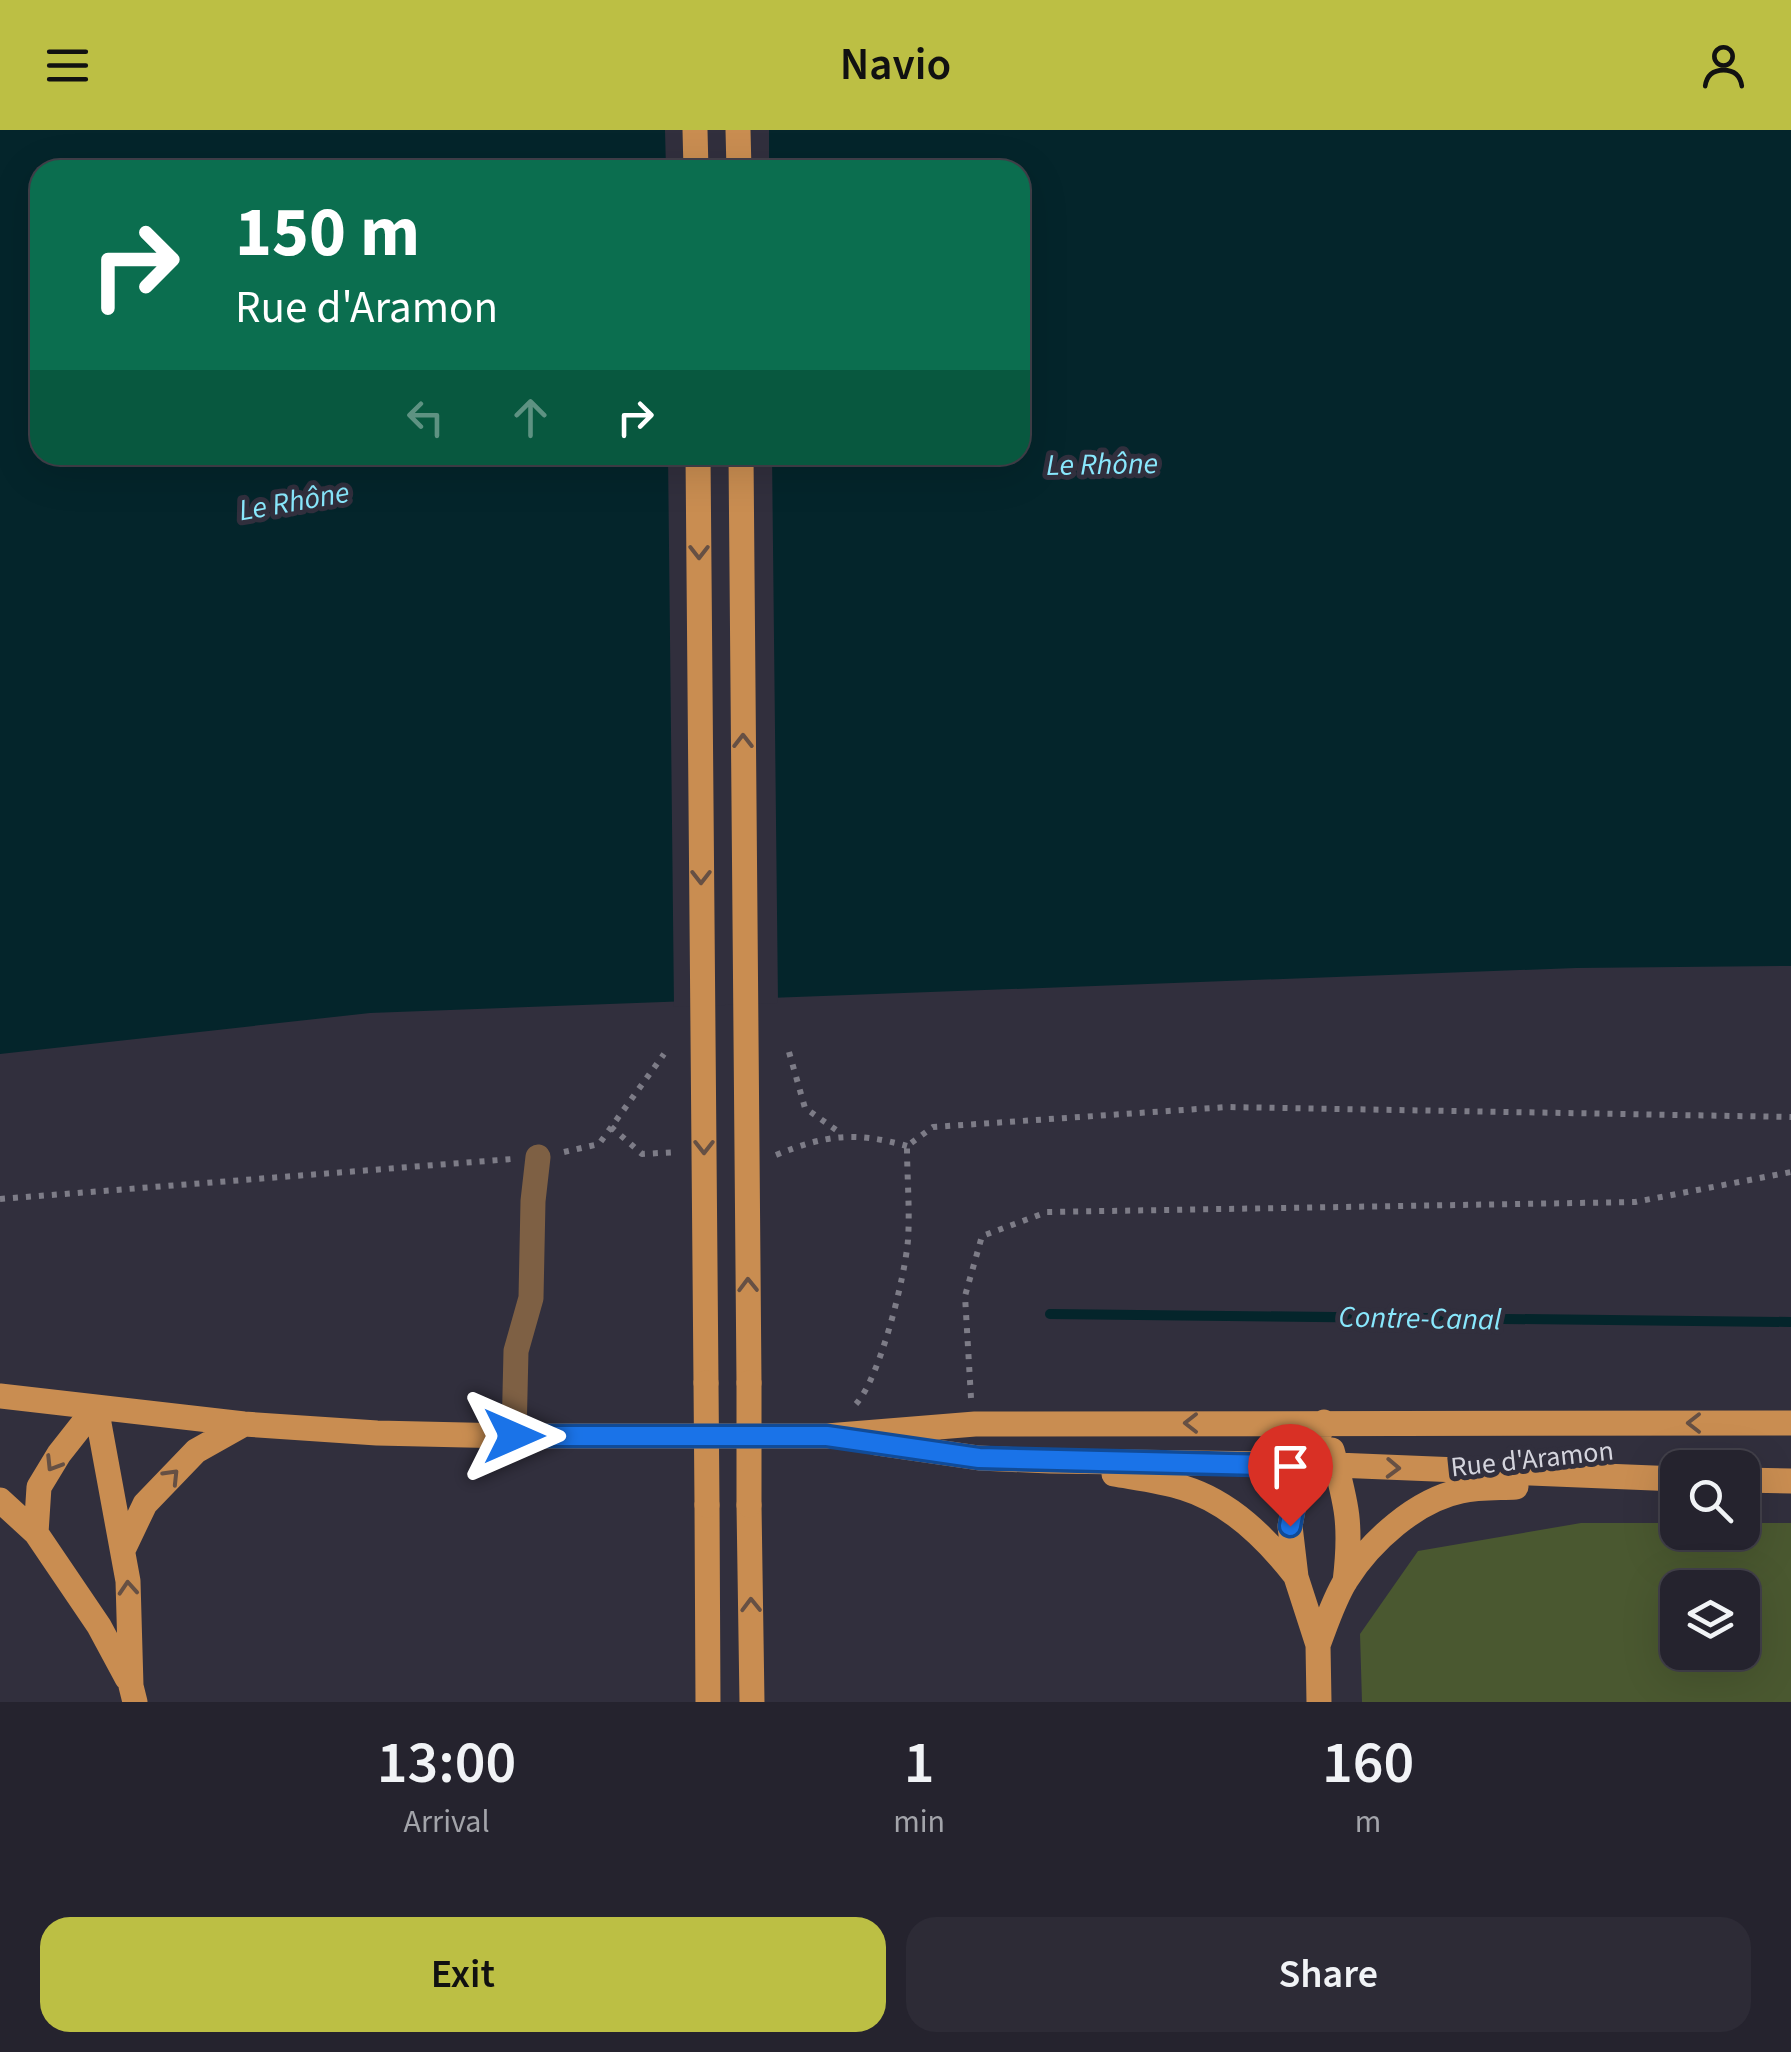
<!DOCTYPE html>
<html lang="en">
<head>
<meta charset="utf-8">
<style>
	:root { --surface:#25232e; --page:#2d2b36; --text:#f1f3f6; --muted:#a3a4aa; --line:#42404a; --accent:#bcbf44 }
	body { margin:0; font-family:"Source Sans 3",sans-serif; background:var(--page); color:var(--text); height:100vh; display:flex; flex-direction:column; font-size:38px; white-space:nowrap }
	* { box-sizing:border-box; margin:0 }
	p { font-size:32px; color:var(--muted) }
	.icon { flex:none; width:55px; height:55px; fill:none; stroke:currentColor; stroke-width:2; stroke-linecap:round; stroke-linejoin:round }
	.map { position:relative; height:1572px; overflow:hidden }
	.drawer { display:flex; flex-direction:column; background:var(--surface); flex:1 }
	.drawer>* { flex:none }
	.top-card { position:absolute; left:30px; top:30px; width:1000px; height:305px; border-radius:30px; box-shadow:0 10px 40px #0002,0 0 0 2px var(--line); background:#0b6e4f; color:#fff; overflow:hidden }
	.controls { position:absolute; left:1660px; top:1320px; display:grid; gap:20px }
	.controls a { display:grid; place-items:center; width:100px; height:100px; border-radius:20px; background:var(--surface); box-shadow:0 10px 40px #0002,0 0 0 2px var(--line); font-size:50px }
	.pin { position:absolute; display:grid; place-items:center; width:85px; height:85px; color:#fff; margin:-102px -42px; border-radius:50% 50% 50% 0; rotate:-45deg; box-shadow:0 0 10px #0007 }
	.pin .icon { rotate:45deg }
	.me { position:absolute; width:110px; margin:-55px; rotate:90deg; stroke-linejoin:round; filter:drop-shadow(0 0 8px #0008) }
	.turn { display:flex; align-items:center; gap:35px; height:210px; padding:0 40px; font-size:45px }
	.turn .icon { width:130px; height:130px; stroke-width:2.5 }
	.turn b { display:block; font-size:70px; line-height:85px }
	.lanes { display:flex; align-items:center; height:95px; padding:0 40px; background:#0003; justify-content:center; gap:50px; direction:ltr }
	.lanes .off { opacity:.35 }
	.eta { display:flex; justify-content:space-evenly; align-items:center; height:170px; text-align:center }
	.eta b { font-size:60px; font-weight:600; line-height:70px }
	.cta { display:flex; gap:20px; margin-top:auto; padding:20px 40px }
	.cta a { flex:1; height:115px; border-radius:30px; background:var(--accent); color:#111; font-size:40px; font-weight:600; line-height:115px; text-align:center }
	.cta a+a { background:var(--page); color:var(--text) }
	header { display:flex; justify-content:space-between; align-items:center; height:130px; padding:0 40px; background:var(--accent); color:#111; font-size:45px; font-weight:600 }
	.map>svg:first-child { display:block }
	.green { fill:#4a5830; fill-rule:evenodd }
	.water { fill:#04252b; fill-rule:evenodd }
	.pier { fill:#312f3d }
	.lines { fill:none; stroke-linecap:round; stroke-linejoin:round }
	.stream { stroke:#04252b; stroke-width:10 }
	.path { stroke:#7d7c87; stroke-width:6; stroke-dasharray:5 8; stroke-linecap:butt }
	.minor { stroke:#7e6044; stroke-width:25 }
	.major { stroke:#c98d51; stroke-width:25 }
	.major-bridge { stroke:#c98d51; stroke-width:25 }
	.oneway { stroke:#665044 }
	.route-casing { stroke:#114b97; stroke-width:25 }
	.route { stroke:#1a73e8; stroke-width:18 }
	.labels { text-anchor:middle; stroke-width:10; stroke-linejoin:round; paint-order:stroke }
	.street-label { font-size:28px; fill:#d4d4dd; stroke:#312f3d }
	.water-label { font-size:30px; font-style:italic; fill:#89e8fd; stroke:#312f3d }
</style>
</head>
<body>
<header><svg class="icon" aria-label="menu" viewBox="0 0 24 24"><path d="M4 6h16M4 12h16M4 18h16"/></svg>Navio<svg class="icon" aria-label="person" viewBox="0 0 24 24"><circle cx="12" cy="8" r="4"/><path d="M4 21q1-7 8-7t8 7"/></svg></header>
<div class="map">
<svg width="1791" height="1572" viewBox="0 0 1791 1572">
	<rect width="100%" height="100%" fill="#312f3d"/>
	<path class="green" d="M1581 1393H1677L1678 1402H1742L1743 1393H1791V1572H1362L1360 1504 1418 1421ZM1678 1458H1742V1522H1678Z"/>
	<path class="water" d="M0 0H1791V836L1576 838 370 883 0 924ZM40 40H1020V325H40Z"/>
	<path class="pier" d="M665 0H769V40H666Z
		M668 325H772L778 873 674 877Z"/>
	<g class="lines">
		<path class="stream" d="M1050 1184 1791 1192"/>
		<path class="path" d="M789 922 805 978 842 1004
			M611 997 642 1024 678 1022
			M564 1022 599 1014 664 924
			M776 1025C826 1005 854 1001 907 1016
			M0 1069 512 1029
			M971 1268 965 1166 982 1106 1047 1082 1635 1072 1791 1042
			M856 1274C880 1248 905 1147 908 1110 910 1079 907 1047 907 1016L933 997 1227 977 1791 987"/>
		<path class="minor" d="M514 1306 516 1221 531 1168 533 1071 538 1027"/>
		<path class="major" d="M695 0 696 40
			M738 0 739 40
			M698 325 706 1253
			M741 325 749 1253
			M0 1266 244 1294 377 1303 514 1306H827L975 1294 1791 1293
			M96 1277 128 1451 131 1556 135 1572
			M876 1313 979 1328 1050 1331 1336 1335 1678 1349
			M1332 1320C1347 1375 1352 1395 1345 1452
			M1114 1344C1137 1348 1162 1351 1184 1358 1230 1372 1266 1408 1295 1445
			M1742 1350 1791 1351
			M0 1370 36 1403 99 1496 127 1548
			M707 1375 708 1572
			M749 1375 752 1572
			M36 1403 39 1357 59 1324 96 1277
			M123 1420 145 1374 196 1321 244 1294
			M1318 1515C1326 1494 1334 1469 1346 1450 1370 1412 1416 1370 1461 1361 1479 1357 1498 1358 1516 1357
			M1319 1572 1318 1515 1296 1447 1290 1396 1297 1359 1324 1292"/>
		<path class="major-bridge" d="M706 1253 707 1375
			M749 1375V1253"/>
	</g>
	<defs><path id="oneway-chevron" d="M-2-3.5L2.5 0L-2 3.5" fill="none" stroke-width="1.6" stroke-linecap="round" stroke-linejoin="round" transform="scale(2.5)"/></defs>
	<g class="oneway">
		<use href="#oneway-chevron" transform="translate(699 422) rotate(90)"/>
		<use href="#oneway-chevron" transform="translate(743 611) rotate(-90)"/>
		<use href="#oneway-chevron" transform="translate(701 747) rotate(90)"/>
		<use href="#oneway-chevron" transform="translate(704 1017) rotate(90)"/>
		<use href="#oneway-chevron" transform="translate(748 1155) rotate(-91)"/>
		<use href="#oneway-chevron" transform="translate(1191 1293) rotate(180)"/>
		<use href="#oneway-chevron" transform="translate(1694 1293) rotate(-180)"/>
		<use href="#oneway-chevron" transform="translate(53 1334) rotate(122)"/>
		<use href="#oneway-chevron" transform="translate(1393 1338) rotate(2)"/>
		<use href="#oneway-chevron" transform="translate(172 1346) rotate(-46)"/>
		<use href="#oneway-chevron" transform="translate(128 1458) rotate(-94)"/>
		<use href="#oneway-chevron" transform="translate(751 1475) rotate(-91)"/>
	</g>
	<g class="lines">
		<g class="route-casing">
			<path id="route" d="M514 1306H827L979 1328 1308 1336 1297 1359 1290 1396"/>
		</g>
		<use href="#route" class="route"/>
	</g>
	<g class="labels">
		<g class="street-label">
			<text transform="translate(1532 1328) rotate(-6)" y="10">Rue d'Aramon</text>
		</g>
		<g class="water-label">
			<text transform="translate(1102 334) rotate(-1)" y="10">Le Rhône</text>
			<text transform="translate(294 371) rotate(-10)" y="10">Le Rhône</text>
			<text transform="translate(1420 1188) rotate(1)" y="10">Contre-Canal</text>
		</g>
	</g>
</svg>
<div class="controls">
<a><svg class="icon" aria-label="search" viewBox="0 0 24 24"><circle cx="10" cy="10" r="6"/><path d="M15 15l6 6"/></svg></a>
<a><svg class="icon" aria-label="layers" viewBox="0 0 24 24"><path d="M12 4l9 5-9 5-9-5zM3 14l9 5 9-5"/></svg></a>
</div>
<div class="pin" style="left:1290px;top:1396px;background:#d93025"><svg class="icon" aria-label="arrive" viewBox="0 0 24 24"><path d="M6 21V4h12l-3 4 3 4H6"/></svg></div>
<svg class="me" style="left:514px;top:1306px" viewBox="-20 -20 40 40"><path d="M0-17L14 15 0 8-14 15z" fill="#1a73e8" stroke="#fff" stroke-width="4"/></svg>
<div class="top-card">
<div class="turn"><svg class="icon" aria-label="right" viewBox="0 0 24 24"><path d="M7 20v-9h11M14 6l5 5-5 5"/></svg><div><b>150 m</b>Rue d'Aramon</div></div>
<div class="lanes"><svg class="icon off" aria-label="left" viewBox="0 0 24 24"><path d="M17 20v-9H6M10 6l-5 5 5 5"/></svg><svg class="icon off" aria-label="ahead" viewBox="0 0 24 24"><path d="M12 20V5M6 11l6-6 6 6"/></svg><svg class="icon" aria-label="right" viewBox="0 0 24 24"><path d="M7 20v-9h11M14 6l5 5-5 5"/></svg></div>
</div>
</div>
<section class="drawer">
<div class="eta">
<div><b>13:00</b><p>Arrival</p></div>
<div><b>1</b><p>min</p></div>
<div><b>160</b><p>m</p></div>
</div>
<div class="cta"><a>Exit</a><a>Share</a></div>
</section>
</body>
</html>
